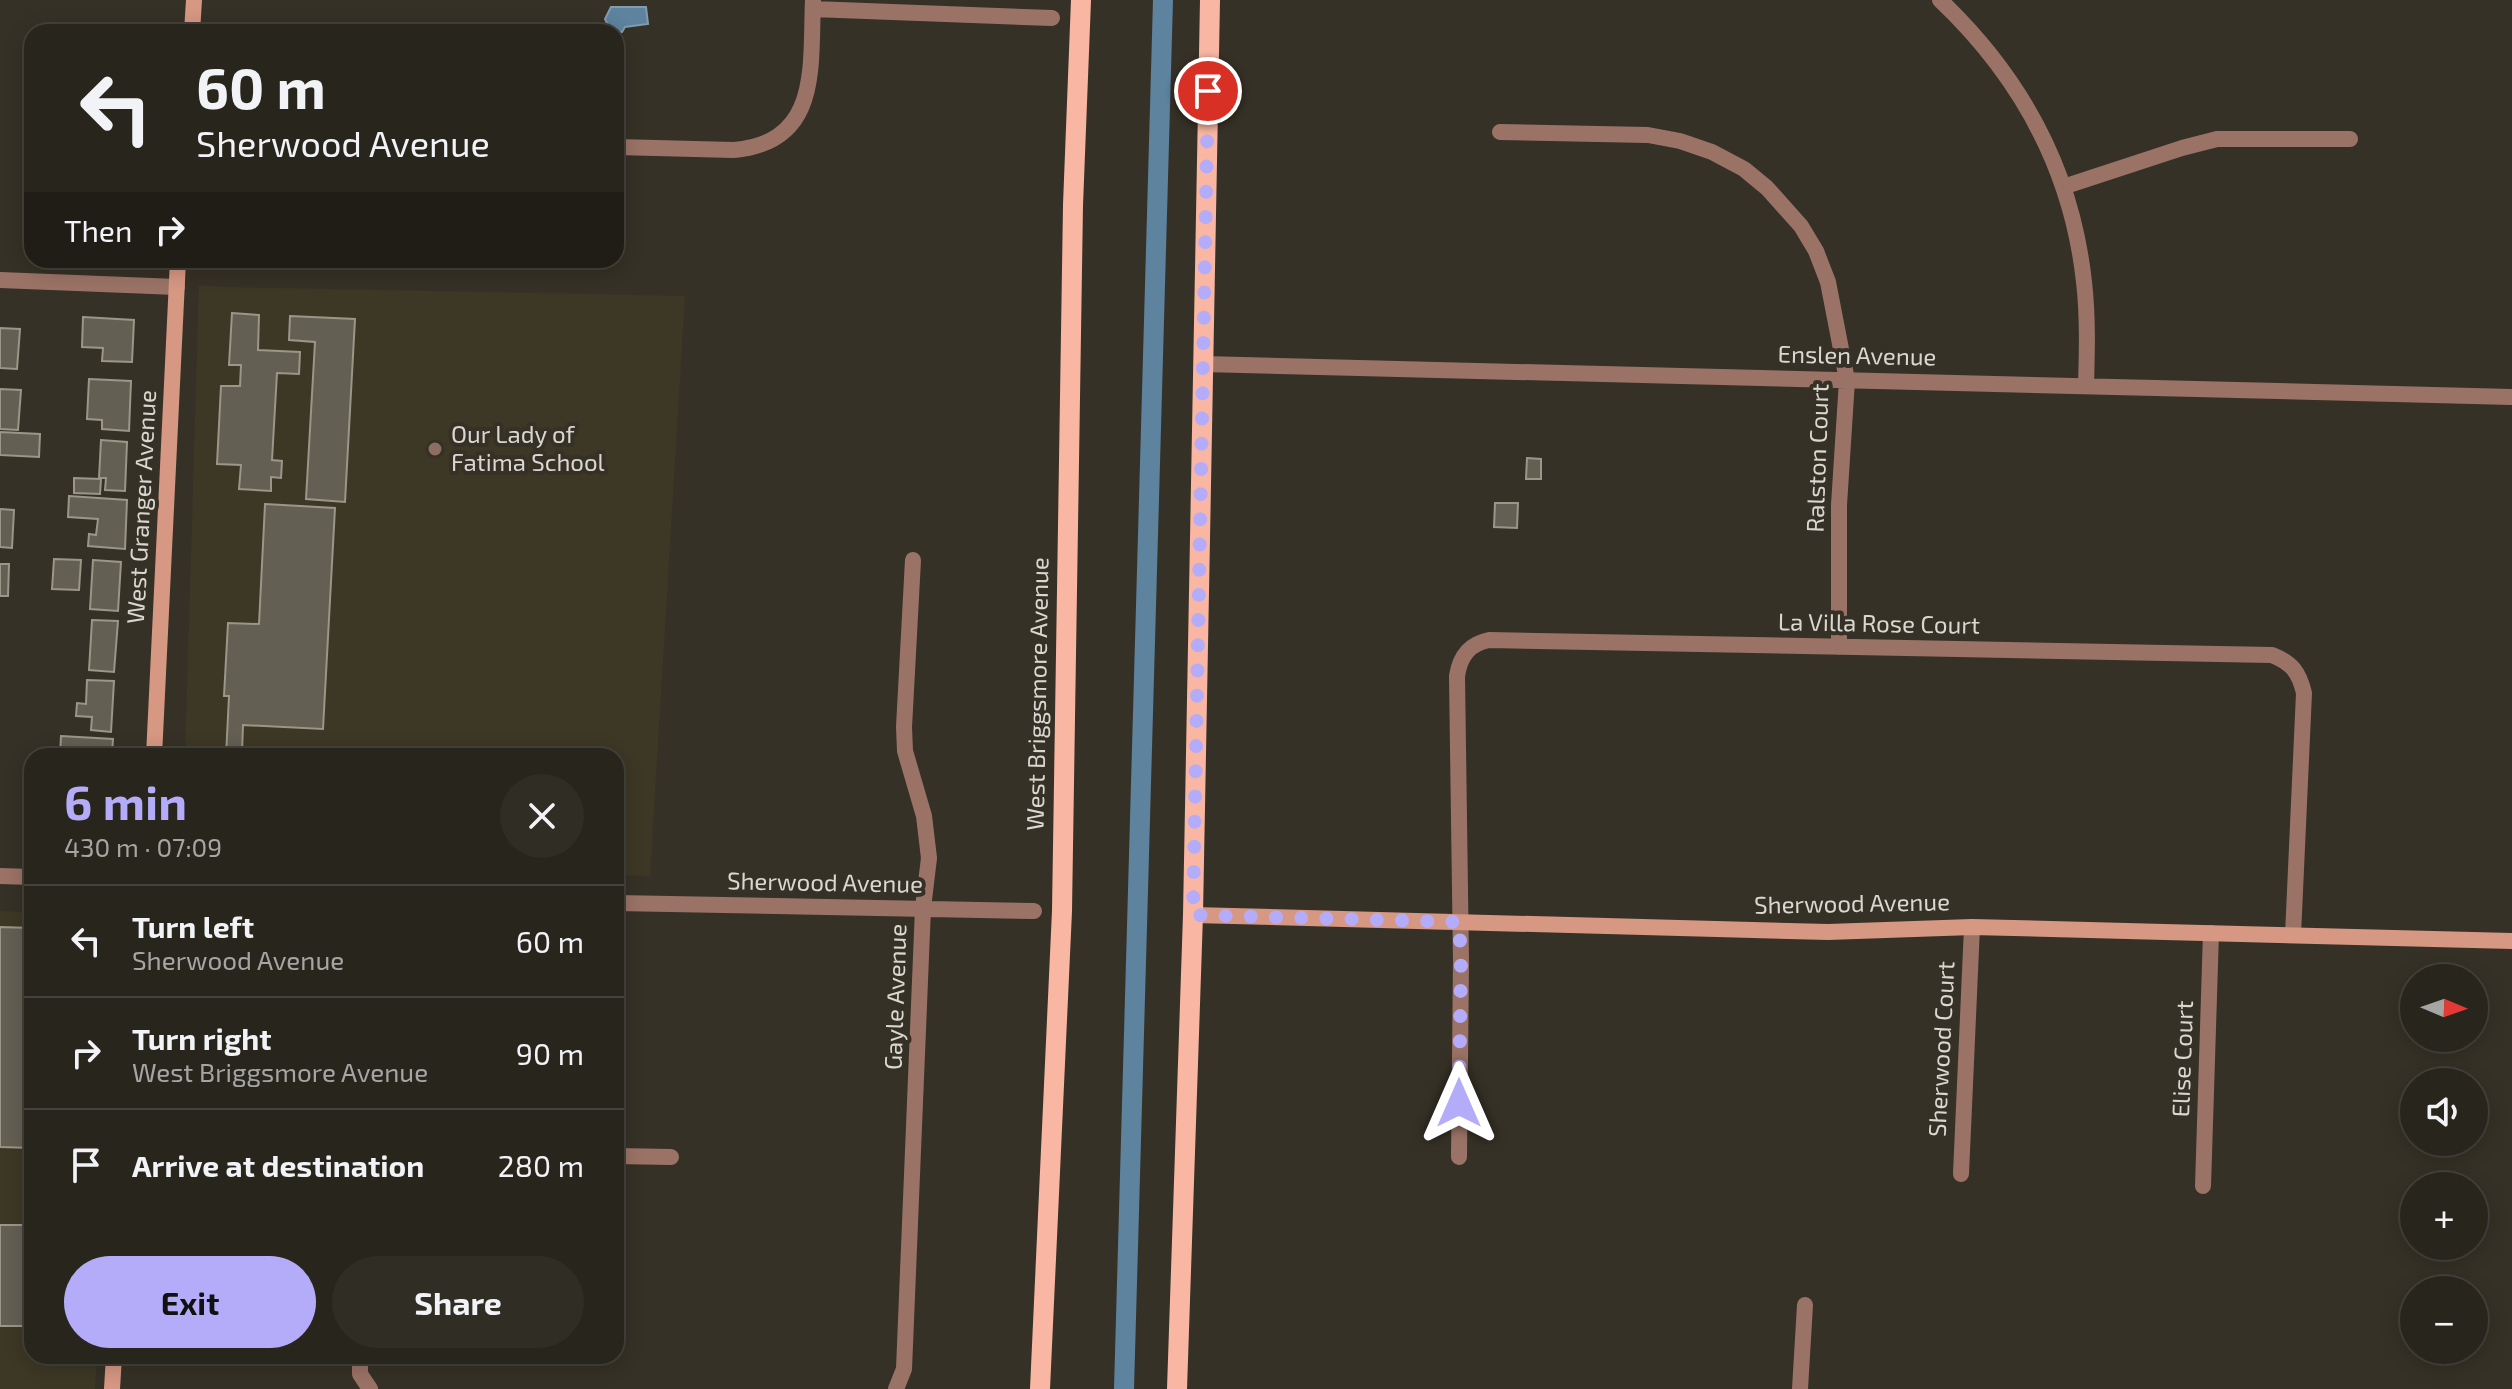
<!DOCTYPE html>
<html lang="en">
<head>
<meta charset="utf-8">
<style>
	:root { --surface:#28251c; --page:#302d25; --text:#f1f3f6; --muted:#a5a5a3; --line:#44423b; --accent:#b4acf9 }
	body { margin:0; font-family:"Exo 2",sans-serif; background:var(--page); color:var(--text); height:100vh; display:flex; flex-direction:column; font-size:30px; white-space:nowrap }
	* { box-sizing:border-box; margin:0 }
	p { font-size:26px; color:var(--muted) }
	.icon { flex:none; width:44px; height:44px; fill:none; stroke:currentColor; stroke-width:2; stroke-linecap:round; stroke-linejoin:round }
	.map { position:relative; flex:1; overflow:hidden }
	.panel { position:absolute; left:24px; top:748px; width:600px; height:616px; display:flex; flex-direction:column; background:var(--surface); border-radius:24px; box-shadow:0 4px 20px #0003,0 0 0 2px var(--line) }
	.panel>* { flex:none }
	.banner { position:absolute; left:24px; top:24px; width:600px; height:244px; border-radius:24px; box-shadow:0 4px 20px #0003,0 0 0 2px var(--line); background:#28251c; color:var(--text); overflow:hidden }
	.needle { width:52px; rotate:92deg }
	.controls { position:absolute; left:2400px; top:964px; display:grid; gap:16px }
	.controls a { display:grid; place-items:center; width:88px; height:88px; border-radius:50%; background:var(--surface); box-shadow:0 4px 20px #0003,0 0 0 2px var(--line); font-size:40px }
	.pin { position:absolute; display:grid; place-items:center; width:68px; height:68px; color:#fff; margin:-34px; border:4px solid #fff; border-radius:50%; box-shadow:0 2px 8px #0007 }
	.me { position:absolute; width:88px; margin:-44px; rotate:0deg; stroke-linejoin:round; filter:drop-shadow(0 0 6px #0008) }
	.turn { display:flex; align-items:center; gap:28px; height:168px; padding:0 40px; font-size:36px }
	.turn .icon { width:104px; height:104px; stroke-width:2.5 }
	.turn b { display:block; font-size:56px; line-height:68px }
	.then { display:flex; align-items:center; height:76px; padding:0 40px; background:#0003; gap:16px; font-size:30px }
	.round { display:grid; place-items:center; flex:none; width:84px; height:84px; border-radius:42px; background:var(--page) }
	.summary { display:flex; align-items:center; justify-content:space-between; height:136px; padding:0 40px }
	h1 { font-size:48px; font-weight:700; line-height:60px; color:var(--accent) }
	.action { display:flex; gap:16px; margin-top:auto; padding:16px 40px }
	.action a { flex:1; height:92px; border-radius:48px; background:var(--accent); color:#111; font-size:32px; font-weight:700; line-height:92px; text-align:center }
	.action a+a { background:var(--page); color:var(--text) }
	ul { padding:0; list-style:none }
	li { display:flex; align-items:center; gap:24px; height:112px; padding:0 40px; border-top:2px solid var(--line) }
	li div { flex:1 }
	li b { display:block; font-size:30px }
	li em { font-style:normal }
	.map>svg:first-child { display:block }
	.built { fill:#3d3725 }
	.water { fill:#5d839f; stroke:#829cae; stroke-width:2 }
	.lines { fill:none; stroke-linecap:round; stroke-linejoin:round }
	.canal { stroke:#5d839f; stroke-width:20 }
	.building { fill:#645f53; stroke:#9a9688; stroke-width:2 }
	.street { stroke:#9b7366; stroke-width:16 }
	.secondary { stroke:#d69783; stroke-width:16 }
	.primary { stroke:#f9b7a3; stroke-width:20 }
	.route { stroke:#b4acf9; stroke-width:14; stroke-dasharray:0 25.2 }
	.education-dot { fill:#8d6e63; stroke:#363126; stroke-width:3 }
	.labels { text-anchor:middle; stroke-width:8; stroke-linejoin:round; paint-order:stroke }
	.street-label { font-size:24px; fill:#dad7d0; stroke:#363126 }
	.poi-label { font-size:24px; fill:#dad7d0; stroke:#363126; text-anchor:start }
</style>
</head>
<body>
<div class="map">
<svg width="2512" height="1389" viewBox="0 0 2512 1389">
	<rect width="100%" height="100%" fill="#363126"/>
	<path class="built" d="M199 285 224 287 685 296 650 876 616 875V756H185Z
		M0 911 32 912V1356H97L95 1389H0Z"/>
	<path class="water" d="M611 7H646L648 24 625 27 622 32H611L605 19Z"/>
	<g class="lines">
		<path class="canal" d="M1124 1389 1163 0"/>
	</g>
	<path class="building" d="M232 313 259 315 258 350 300 352 299 374 277 373 272 460 282 461 281 478 271 477V491L239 489 241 465 217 464 221 386H240L241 365H229Z
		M290 316 355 319 345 502 306 499 315 342 289 340Z
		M83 317 134 320 132 362 102 361 103 348 82 347Z
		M0 328 20 329 17 369 0 368Z
		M89 379 131 381 129 431 102 429V420L87 419Z
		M0 389 21 390 18 430 0 429Z
		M0 432 40 434 39 457 0 455Z
		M101 440 127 442 125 491 105 490 106 478H99Z
		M1527 458 1541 459V479H1526Z
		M74 478 101 479 100 494 74 493Z
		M69 496 127 500 125 549 88 546 89 534 96 535 98 519 68 517Z
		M1495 503H1518L1517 528 1494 527Z
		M265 504 335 508 323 729 243 725 242 753 344 756H226L229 696H224L228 623 259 624Z
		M0 509 14 510 12 548 0 547Z
		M54 559 81 560 79 590 52 589Z
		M93 560 121 562 118 611 90 609Z
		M0 564H9L8 596H0Z
		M92 620 118 621 114 672 89 670Z
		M87 680 114 681 111 732 91 730 92 717 76 716 77 703 86 704Z
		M61 736 113 739 112 756H60Z
		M0 927 32 928V1148L0 1147Z
		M0 1225H32V1326H0Z"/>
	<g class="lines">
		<path class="street" d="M1940 0C2021 77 2072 170 2084 282 2088 317 2087 351 2086 386
			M813 9 1052 18
			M1500 132 1648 135 1680 141 1712 152 1744 169 1767 188 1801 226 1816 251 1828 282 1847 380 1839 505V647
			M616 147 734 150C821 142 810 67 813 0
			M2063 187 2182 148 2217 139H2350
			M0 280 177 287
			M1202 364 2512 397
			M0 876 32 877
			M616 903 1034 911
			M616 1156 671 1157
			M1459 1157 1461 961 1457 676C1460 656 1469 644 1489 640L2272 655C2292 663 2299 672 2304 693L2293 935
			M1961 1174 1972 927
			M2203 1186 2211 933
			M360 1356V1374L370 1389
			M896 1389 904 1369 923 908 929 858 924 816 905 751 904 727 913 560
			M1800 1389 1805 1305"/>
		<path class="secondary" d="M192 32 194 0
			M154 756 178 260
			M1193 915 1828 932 1972 927 2512 941
			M112 1389 114 1356"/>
		<path class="primary" d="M1040 1389 1062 911 1073 205 1081 0
			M1177 1389 1193 915 1210 0"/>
	</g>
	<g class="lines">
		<path class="route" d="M1208 91 1193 915 1459 922 1461 961 1459 1103"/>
	</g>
	<circle class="education-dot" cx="435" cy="449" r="8"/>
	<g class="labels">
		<g class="street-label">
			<text transform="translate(1857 356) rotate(1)" y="8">Enslen Avenue</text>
			<text transform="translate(1818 458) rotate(-88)" y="8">Ralston Court</text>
			<text transform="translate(142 507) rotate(-87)" y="8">West Granger Avenue</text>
			<text transform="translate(1879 624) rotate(1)" y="8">La Villa Rose Court</text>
			<text transform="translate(1038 694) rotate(-89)" y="8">West Briggsmore Avenue</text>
			<text transform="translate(825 883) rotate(1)" y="8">Sherwood Avenue</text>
			<text transform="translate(1852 904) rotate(-1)" y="8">Sherwood Avenue</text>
			<text transform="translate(896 997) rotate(-88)" y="8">Gayle Avenue</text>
			<text transform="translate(1942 1049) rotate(-87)" y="8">Sherwood Court</text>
			<text transform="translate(2183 1059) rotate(-88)" y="8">Elise Court</text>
		</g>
		<g class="poi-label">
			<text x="451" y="443">Our Lady of<tspan x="451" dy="28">Fatima School</tspan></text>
		</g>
	</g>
</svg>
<div class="controls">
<a><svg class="needle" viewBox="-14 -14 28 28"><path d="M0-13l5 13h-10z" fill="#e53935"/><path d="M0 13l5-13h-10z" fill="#a5a5a3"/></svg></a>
<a><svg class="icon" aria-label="sound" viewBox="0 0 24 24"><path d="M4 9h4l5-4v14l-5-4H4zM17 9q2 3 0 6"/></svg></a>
<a>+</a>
<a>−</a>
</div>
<div class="pin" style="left:1208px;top:91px;background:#d93025"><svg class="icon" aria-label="arrive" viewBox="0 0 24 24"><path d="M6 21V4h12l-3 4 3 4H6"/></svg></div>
<svg class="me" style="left:1459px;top:1103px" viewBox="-20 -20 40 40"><path d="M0-17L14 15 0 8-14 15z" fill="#b4acf9" stroke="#fff" stroke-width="4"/></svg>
<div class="banner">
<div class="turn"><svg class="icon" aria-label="left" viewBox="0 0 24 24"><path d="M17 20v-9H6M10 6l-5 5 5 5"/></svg><div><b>60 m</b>Sherwood Avenue</div></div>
<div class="then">Then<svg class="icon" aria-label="right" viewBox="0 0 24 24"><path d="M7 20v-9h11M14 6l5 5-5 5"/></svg></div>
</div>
<section class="panel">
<div class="summary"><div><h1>6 min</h1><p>430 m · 07:09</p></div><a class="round"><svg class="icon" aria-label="close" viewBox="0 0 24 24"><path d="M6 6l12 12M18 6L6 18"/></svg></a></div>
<ul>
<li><svg class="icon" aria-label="left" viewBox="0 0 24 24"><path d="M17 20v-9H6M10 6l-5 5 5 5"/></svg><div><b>Turn left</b><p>Sherwood Avenue</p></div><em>60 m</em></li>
<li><svg class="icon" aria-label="right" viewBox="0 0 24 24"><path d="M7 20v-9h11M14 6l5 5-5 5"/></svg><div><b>Turn right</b><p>West Briggsmore Avenue</p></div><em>90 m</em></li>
<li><svg class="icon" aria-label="arrive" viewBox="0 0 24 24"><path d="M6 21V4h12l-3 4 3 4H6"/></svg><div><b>Arrive at destination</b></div><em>280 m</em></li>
</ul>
<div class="action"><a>Exit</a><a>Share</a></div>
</section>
</div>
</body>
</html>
